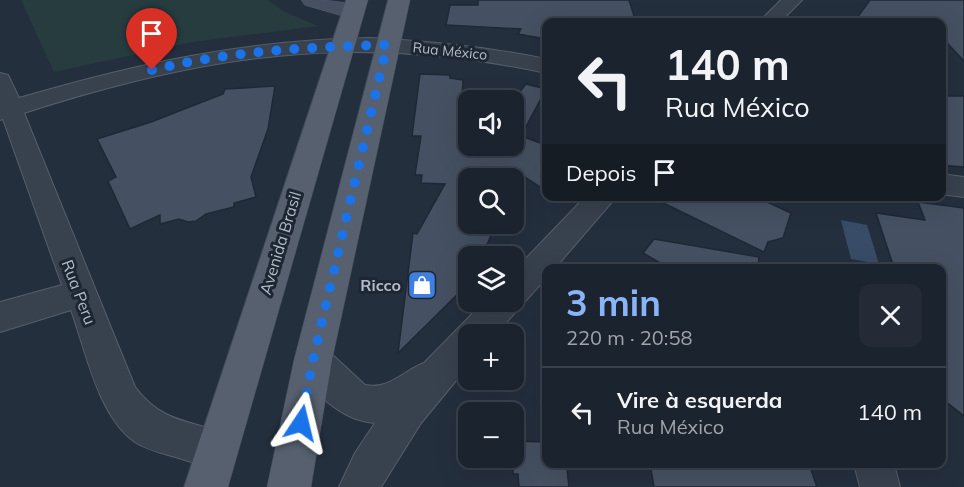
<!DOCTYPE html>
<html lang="pt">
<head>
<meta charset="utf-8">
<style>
	:root { --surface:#1b232e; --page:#242b36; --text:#f1f3f6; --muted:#a0a4aa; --line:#39404a; --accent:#8ab4f8 }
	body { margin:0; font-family:Mulish,sans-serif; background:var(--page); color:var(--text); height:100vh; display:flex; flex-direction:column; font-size:22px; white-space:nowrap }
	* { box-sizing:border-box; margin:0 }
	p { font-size:20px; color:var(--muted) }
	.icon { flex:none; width:33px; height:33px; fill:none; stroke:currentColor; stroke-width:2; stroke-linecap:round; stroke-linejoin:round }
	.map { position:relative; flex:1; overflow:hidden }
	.details { position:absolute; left:542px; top:264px; width:404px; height:204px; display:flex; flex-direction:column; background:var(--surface); border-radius:12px; box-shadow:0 6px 24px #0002,0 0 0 2px var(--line) }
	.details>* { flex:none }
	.hud { position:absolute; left:542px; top:18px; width:404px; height:183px; border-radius:12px; box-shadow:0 6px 24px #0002,0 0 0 2px var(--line); background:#1b232e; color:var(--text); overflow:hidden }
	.fabs { position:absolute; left:458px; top:90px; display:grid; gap:12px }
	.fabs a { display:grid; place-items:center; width:66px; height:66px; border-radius:12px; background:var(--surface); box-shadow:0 6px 24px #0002,0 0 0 2px var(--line); font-size:30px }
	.pin { position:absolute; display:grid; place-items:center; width:51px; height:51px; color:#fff; margin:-62px -26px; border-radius:50% 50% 50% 0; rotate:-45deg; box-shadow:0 0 6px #0007 }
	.pin .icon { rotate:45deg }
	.me { position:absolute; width:66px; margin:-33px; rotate:10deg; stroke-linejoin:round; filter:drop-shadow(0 0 4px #0008) }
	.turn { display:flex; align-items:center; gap:21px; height:126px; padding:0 24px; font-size:27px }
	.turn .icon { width:78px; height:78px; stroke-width:2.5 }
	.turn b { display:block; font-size:42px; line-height:51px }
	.then { display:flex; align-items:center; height:57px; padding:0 24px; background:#0003; gap:12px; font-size:22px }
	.round { display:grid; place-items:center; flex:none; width:63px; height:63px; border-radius:12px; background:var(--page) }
	.head { display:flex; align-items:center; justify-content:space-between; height:102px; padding:0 24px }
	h1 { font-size:36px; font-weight:700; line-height:45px; color:var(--accent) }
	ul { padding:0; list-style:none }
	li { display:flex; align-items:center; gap:18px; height:90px; padding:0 24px; border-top:2px solid var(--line) }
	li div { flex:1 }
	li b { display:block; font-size:22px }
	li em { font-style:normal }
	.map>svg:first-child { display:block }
	.green { fill:#263c3f }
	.water { fill:#394c67 }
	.building { fill:#455162; stroke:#1f2835; stroke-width:1.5 }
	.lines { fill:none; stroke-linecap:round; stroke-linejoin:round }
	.minor-casing { stroke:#565f6c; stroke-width:2 }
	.secondary-casing { stroke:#565f6c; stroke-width:1 }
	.primary-casing { stroke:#414a57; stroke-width:1 }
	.minor { fill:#38414e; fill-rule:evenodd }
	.secondary { fill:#465061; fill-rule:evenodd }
	.primary { fill:#56606e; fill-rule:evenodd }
	.route { stroke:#1a73e8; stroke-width:10; stroke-dasharray:0 18 }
	.labels { text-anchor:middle; stroke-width:6; stroke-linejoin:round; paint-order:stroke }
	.far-street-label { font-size:14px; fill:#b4bcc9; stroke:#1d2633 }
	.street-label { font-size:16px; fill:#b4bcc9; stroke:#1d2633 }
	.poi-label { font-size:16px; font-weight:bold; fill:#b4bcc9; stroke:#1d2633; text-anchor:end }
</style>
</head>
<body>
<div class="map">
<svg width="964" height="487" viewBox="0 0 964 487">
	<rect width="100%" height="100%" fill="#242f3e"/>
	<path class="green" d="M21 0H268L283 11 318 26 192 42 54 72Z"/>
	<path class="water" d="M841 220 867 225 879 264 851 259Z"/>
	<path class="building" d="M478 0H629L636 22H546V39L518 34 521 29 446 25 450 5H478Z
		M870 0H964V61L947 43 940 41V22H854Z
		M420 74 450 75V78L463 80 459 146 468 143V146H513V100L526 84 546 89 521 136 546 145V191L522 175 481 174V178H468V224H496L482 256H468V284L398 353 413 233 417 234 445 184 421 183 422 175H415L421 136H412Z
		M275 86 268 129 251 177 256 197 234 203V207L206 214 196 221 188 222 179 219 160 224V215L130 229 108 181 116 177 97 139 151 122 223 94 225 89Z
		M940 96H964V167L940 165Z
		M649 196H754L791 213 783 238 768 242 764 252Z
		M918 202 964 208V416L940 397V268H894L876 213 925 220Z
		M654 239 759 257 758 268H669L643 253Z
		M513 441 546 442V464H559L567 469 569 487H519L518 474H513Z
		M650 464H809L817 487H654Z"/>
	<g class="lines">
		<g class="minor-casing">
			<path id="minor" d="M781 0H802L780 22H759Z
				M370 38C430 41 487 47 546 59V73C355 32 208 54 24 113L135 387C164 425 190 419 231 436L236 450 231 464C212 472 201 465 182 459 167 454 148 451 135 442 98 416 86 351 71 310L0 332V302L62 285 3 119 0 120V73L8 75 19 98C138 63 245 40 370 38Z
				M940 174 964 177V197L940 194Z
				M586 196H617L555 268H546V278L496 334H468V366L421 423 381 487H339L355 453 375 423C341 421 309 390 295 360L301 348 313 344 325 348 365 385C389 390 403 371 424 363L484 302H513V272Z
				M854 464H894L900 487H860Z"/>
		</g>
		<g class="secondary-casing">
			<path id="secondary" d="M302 0C320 0 353 0 364 12L361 17 353 19 305 5Z"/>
		</g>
		<g class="primary-casing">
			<path id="primary" d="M346 0H368L228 487H184Z
				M388 0H410L332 360 311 487H267L294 360Z"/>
		</g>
		<use href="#minor" class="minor"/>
		<use href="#secondary" class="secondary"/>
		<use href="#primary" class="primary"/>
	</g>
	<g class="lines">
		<path class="route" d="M152 70C230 51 307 47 387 45L313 360 301 423"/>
	</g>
	<defs>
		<g id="shop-square" transform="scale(1.5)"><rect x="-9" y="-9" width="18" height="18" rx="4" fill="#3f7fe0" stroke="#1d2633"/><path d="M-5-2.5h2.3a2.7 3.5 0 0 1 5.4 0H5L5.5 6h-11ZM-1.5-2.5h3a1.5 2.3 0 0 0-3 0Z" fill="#fff"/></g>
	</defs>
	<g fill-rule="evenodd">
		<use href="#shop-square" x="422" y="285"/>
	</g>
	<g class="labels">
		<g class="far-street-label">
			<text transform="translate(450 51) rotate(6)" y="5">Rua México</text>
		</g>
		<g class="street-label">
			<text transform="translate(280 243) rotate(-73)" y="6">Avenida Brasil</text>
			<text transform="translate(79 292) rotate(69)" y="6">Rua Peru</text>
		</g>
		<g class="poi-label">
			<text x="401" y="291">Ricco</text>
		</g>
	</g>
</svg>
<div class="fabs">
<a><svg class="icon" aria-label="sound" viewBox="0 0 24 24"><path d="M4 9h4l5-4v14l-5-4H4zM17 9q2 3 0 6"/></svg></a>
<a><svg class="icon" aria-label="search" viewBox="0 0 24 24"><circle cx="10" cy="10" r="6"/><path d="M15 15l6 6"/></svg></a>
<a><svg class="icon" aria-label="layers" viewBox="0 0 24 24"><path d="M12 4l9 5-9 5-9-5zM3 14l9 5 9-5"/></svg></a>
<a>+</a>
<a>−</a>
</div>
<div class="pin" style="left:152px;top:70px;background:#d93025"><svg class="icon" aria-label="arrive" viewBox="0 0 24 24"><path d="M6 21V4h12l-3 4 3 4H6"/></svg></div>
<svg class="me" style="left:301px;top:423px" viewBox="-20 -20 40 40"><path d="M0-17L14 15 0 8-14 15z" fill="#1a73e8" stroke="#fff" stroke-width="4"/></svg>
<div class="hud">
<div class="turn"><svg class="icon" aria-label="left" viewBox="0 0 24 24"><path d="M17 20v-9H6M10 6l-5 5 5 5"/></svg><div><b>140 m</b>Rua México</div></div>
<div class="then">Depois<svg class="icon" aria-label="arrive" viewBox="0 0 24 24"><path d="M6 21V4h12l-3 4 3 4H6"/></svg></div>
</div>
<section class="details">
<div class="head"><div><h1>3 min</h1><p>220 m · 20:58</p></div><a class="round"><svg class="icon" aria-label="close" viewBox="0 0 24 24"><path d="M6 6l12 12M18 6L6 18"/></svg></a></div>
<ul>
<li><svg class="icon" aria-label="left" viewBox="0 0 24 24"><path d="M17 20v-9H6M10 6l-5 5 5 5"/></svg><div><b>Vire à esquerda</b><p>Rua México</p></div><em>140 m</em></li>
</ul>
</section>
</div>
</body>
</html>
